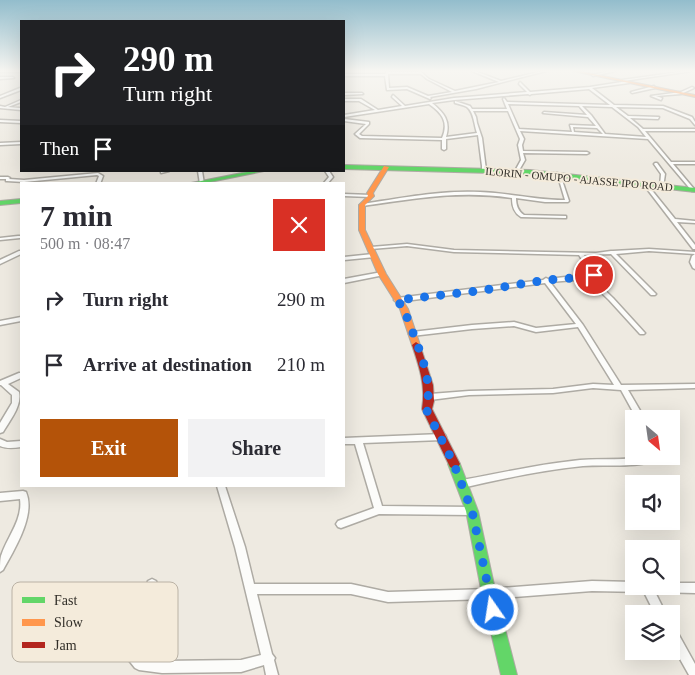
<!DOCTYPE html>
<html lang="en">
<head>
<meta charset="utf-8">
<style>
	:root { --surface:#fff; --page:#f2f2f3; --text:#2b2b33; --muted:#7c7c81; --accent:#b45309 }
	body { margin:0; font-family:Georgia,serif; background:var(--page); color:var(--text); height:100vh; display:flex; flex-direction:column; font-size:19px; white-space:nowrap }
	* { box-sizing:border-box; margin:0 }
	p { font-size:16px; color:var(--muted) }
	.icon { flex:none; width:28px; height:28px; fill:none; stroke:currentColor; stroke-width:2; stroke-linecap:round; stroke-linejoin:round }
	.map { position:relative; flex:1; overflow:hidden }
	.side { position:absolute; left:20px; top:182px; width:325px; height:305px; display:flex; flex-direction:column; background:var(--surface); border-radius:0px; box-shadow:0 5px 20px #0002 }
	.side>* { flex:none }
	.guide { position:absolute; left:20px; top:20px; width:325px; height:152px; border-radius:0px; box-shadow:0 5px 20px #0002; background:#202124; color:#fff; overflow:hidden }
	.needle { width:32px; rotate:151deg }
	.tools { position:absolute; left:625px; top:410px; display:grid; gap:10px }
	.tools a { display:grid; place-items:center; width:55px; height:55px; border-radius:0px; background:var(--surface); box-shadow:0 5px 20px #0002; font-size:25px }
	.pin { position:absolute; display:grid; place-items:center; width:42px; height:42px; color:#fff; margin:-21px; border:2px solid #fff; border-radius:50%; box-shadow:0 1px 5px #0007 }
	.me { position:absolute; width:55px; margin:-28px; rotate:347deg; stroke-linejoin:round; filter:drop-shadow(0 0 4px #0008) }
	.turn { display:flex; align-items:center; gap:18px; height:105px; padding:0 20px; font-size:22px }
	.turn .icon { width:65px; height:65px; stroke-width:2.5 }
	.turn b { display:block; font-size:35px; line-height:42px }
	.then { display:flex; align-items:center; height:48px; padding:0 20px; background:#0003; gap:10px; font-size:19px }
	.round { display:grid; place-items:center; flex:none; width:52px; height:52px; border-radius:0px; background:var(--page) }
	.summary { display:flex; align-items:center; justify-content:space-between; height:85px; padding:0 20px }
	h1 { font-size:30px; font-weight:600; line-height:38px }
	.button { display:flex; gap:10px; margin-top:auto; padding:10px 20px }
	.button a { flex:1; height:58px; border-radius:0px; background:var(--accent); color:#fff; font-size:20px; font-weight:600; line-height:58px; text-align:center }
	.button a+a { background:var(--page); color:var(--text) }
	ul { padding:0; list-style:none }
	li { display:flex; align-items:center; gap:15px; height:65px; padding:0 20px }
	li div { flex:1 }
	li b { display:block; font-size:19px }
	li em { font-style:normal }
	.map>svg:first-child { display:block }
	.lines { fill:none; stroke-linecap:round; stroke-linejoin:round }
	.street-casing { stroke:#aeaba4; stroke-width:3 }
	.fast-casing { stroke:#aeaba4; stroke-width:2 }
	.slow-casing { stroke:#aeaba4; stroke-width:2 }
	.jam-casing { stroke:#aeaba4; stroke-width:2 }
	.street { fill:#fcfcfa; fill-rule:evenodd }
	.fast { fill:#63d668; fill-rule:evenodd }
	.slow { fill:#ff974d; fill-rule:evenodd }
	.jam { fill:#b3261e; fill-rule:evenodd }
	.route { stroke:#1a73e8; stroke-width:9; stroke-dasharray:0 16.2 }
	.labels { text-anchor:middle; stroke-width:4; stroke-linejoin:round; paint-order:stroke }
	.far-street-label { font-size:11px; fill:#312e28; stroke:#f4ebdb }
	.key { fill:#f4ebdb; stroke:#bab2a5; stroke-width:1 }
	.key-label { font-size:14px; fill:#312e28 }
</style>
</head>
<body>
<div class="map">
<svg width="695" height="675" viewBox="0 0 695 675">
	<rect width="100%" height="100%" fill="#eeeae1"/>
	<g class="lines">
		<g class="street-casing">
			<path id="street" d="M0 71H21V72H0Z
				M387 71H389L388 72H419L418 71H420L429 79 455 91 499 82 472 71H475L501 81 543 71H546L476 89 430 97 431 98 430 99 407 89 387 90 385 76H344V74H385ZM388 74H421L427 79 452 92 428 96 407 87 389 88Z
				M611 71H615L593 76 592 75Z
				M687 71H692L623 81 622 80Z
				M0 77H13L14 78 0 79Z
				M628 81 629 83 592 88 614 105 663 106 692 117 695 122V125L690 119 663 108 616 107 628 116 659 117 658 119 630 118 643 129H695V131H645L671 162H695V164H673L694 189V191H692L648 139 520 131 524 139 522 145 523 151 587 152 589 153 587 154 523 153 525 160 518 172H516L515 171 521 160 518 145 520 139 508 111H473L476 117 477 123 482 138 486 170 484 171 482 170V166L478 135 446 139V149L444 150 442 149V140L360 138 355 134 366 124 344 121V119L369 122V124L359 134 362 136 442 138C449 122 442 113 429 104L344 117V115L375 110 359 101H344V99H361L378 110 402 106 392 97 393 95 405 106 454 98 527 92 519 84 520 82 530 92 590 87ZM589 89 610 105 507 102 504 98 503 99 507 109H472L470 106 455 101V103C459 104 464 105 467 107 474 112 474 125 477 133L446 137C451 121 444 113 432 103L454 100 528 94 530 95 531 94ZM508 104 579 106 587 115 544 112 543 113 588 117 596 126 570 125 572 132 519 129ZM582 106 612 107 638 127 646 137 605 134 591 115ZM573 127 597 128 603 134 574 132Z
				M654 86 655 88 632 93 631 92Z
				M692 87 694 88 681 94 656 96 662 98 661 100 651 96 681 92Z
				M20 88H21V90L0 98V96Z
				M344 93H362L363 94 344 95Z
				M21 100V102L8 107 21 108V110L0 108V106L5 107Z
				M0 120 21 121V123L0 122Z
				M21 142V144L0 145V143Z
				M655 163H657L665 174 663 187 660 186 661 174 654 164Z
				M161 171H169L161 173Z
				M198 171H202L204 184H200Z
				M325 171H329L333 177 327 184H323L329 177Z
				M98 173 103 176 100 184H96L99 176 97 175 24 182 7 181H6V179H0V177H8L10 178 9 179 24 180Z
				M557 173 560 174 569 201 568 202H545L516 198C516 205 518 211 524 215L566 216V218H564L521 217C514 213 512 206 512 198 459 190 414 199 362 206L360 205 362 204C401 198 441 190 480 192 509 193 536 200 565 200Z
				M644 183H646L675 219 695 221V223L677 222 695 245V249H693L644 185Z
				M344 194 371 195 373 196 371 197 344 196Z
				M18 236H20V238L0 240V238Z
				M407 244 454 250 596 253 611 251H613L649 249 695 252V254L649 251 616 254 656 294 655 295H651L611 254 584 255 597 275 592 278 613 298 644 332 645 333 644 334H640L609 300 587 279 550 282 583 325 621 385 695 384V388L628 390 645 419H637L621 390 593 388 553 393 469 395 430 400 427 399 426 397 427 395 430 394 469 391 553 389 593 384 614 385 578 327 536 332 514 326 472 329 412 336 409 334 412 332 472 325 514 322 536 328 576 324 545 283 397 302 394 300 397 298 543 280 546 278 548 279 591 274 579 255 454 252 407 246 371 249 369 248 371 247Z
				M19 251H21V254L0 264V260Z
				M373 254 376 256 375 257 344 260V257Z
				M695 254V269L693 268 690 262 692 256Z
				M382 272 384 273V275L344 283V279Z
				M21 317V321L0 325V321Z
				M19 373H21V378L8 384 19 392C22 406 10 420 3 432L0 433V423L12 403V395L1 385H0V381Z
				M442 434 445 435 446 437 445 439 442 440 363 443 382 506 472 507 475 508 476 511 475 514 472 515 379 514 341 528 338 527 336 524 338 521 374 508 355 444H344V438Z
				M0 439 7 442 21 441V447C14 448 7 449 0 446Z
				M649 456H663L662 458C636 469 610 464 583 466 542 470 502 479 462 488L459 487 458 484 459 481 462 480C501 473 540 464 580 460 603 458 626 461 649 456Z
				M217 486H225L245 547 254 584H351L388 592 489 589 592 581 634 582V586H671V583H695V593L655 592 666 614H655L644 592 592 591 489 599 388 602 351 594H257L272 654 275 658 274 660 278 675H266L264 665 241 672 162 673 139 670 135 668 127 658 125 654 147 584 148 581 152 579 156 581 157 584 137 653 142 659 162 661 241 660 261 655 235 547Z
				M23 491 26 492C36 515 14 550 3 570L0 572C0 567 0 560 1 556 7 537 23 520 20 499L0 501V493Z
				M671 627 675 628 695 664V675H689L671 643Z"/>
		</g>
		<g class="fast-casing">
			<path id="fast" d="M344 165 530 170 695 188V192L530 174 344 169Z
				M252 171H264L200 184H186Z
				M21 199V203L0 205V201Z
				M454 459 458 461 460 464 478 511 496 594 517 675H501L482 594 466 511 448 464 450 461Z"/>
		</g>
		<g class="slow-casing">
			<path id="slow" d="M573 71H579L695 95V97Z
				M384 166 389 167 373 193 374 196 365 205V230L386 274 408 309 420 345 416 348 412 345 400 309 378 274 359 230V205L368 196 367 193Z"/>
		</g>
		<g class="jam-casing">
			<path id="jam" d="M416 342 420 345 433 385 434 401 432 409 460 464 458 467 454 469 450 467 422 409C426 386 419 366 412 345Z"/>
		</g>
		<use href="#street" class="street"/>
		<use href="#fast" class="fast"/>
		<use href="#slow" class="slow"/>
		<use href="#jam" class="jam"/>
	</g>
	<linearGradient id="sky" x2="0" y2="1"><stop stop-color="#93bdcc"/><stop offset="0.43" stop-color="#f7f6f2"/><stop offset="1" stop-color="#f7f6f2" stop-opacity="0"/></linearGradient>
	<rect width="695" height="165" fill="url(#sky)"/>
	<g class="lines">
		<path class="route" d="M493 610 472 511 453 462 426 409C435 377 414 339 404 309L397 300 478 291 546 280 588 277 594 275"/>
	</g>
	<g class="labels">
		<g class="far-street-label">
			<text transform="translate(579 179) rotate(5)" y="4">ILORIN - OMUPO - AJASSE IPO ROAD</text>
		</g>
	</g>
	<rect x="12" y="582" width="166" height="80" rx="8" class="key"/>
	<rect x="22" y="597" width="23" height="6" fill="#63d668"/>
	<rect x="22" y="619" width="23" height="7" fill="#ff974d"/>
	<rect x="22" y="642" width="23" height="6" fill="#b3261e"/>
	<g class="key-label">
		<text x="54" y="605">Fast</text>
		<text x="54" y="627">Slow</text>
		<text x="54" y="650">Jam</text>
	</g>
</svg>
<div class="tools">
<a><svg class="needle" viewBox="-14 -14 28 28"><path d="M0-13l5 13h-10z" fill="#e53935"/><path d="M0 13l5-13h-10z" fill="#7c7c81"/></svg></a>
<a><svg class="icon" aria-label="sound" viewBox="0 0 24 24"><path d="M4 9h4l5-4v14l-5-4H4zM17 9q2 3 0 6"/></svg></a>
<a><svg class="icon" aria-label="search" viewBox="0 0 24 24"><circle cx="10" cy="10" r="6"/><path d="M15 15l6 6"/></svg></a>
<a><svg class="icon" aria-label="layers" viewBox="0 0 24 24"><path d="M12 4l9 5-9 5-9-5zM3 14l9 5 9-5"/></svg></a>
</div>
<div class="pin" style="left:594px;top:275px;background:#d93025"><svg class="icon" aria-label="arrive" viewBox="0 0 24 24"><path d="M6 21V4h12l-3 4 3 4H6"/></svg></div>
<svg class="me" style="left:493px;top:610px" viewBox="-20 -20 40 40"><circle r="17" fill="#1a73e8" stroke="#fff" stroke-width="3"/><path d="M0-11L8 9 0 5-8 9z" fill="#fff"/></svg>
<div class="guide">
<div class="turn"><svg class="icon" aria-label="right" viewBox="0 0 24 24"><path d="M7 20v-9h11M14 6l5 5-5 5"/></svg><div><b>290 m</b>Turn right</div></div>
<div class="then">Then<svg class="icon" aria-label="arrive" viewBox="0 0 24 24"><path d="M6 21V4h12l-3 4 3 4H6"/></svg></div>
</div>
<section class="side">
<div class="summary"><div><h1>7 min</h1><p>500 m · 08:47</p></div><a class="round" style="background:#d93025;color:#fff"><svg class="icon" aria-label="close" viewBox="0 0 24 24"><path d="M6 6l12 12M18 6L6 18"/></svg></a></div>
<ul>
<li><svg class="icon" aria-label="right" viewBox="0 0 24 24"><path d="M7 20v-9h11M14 6l5 5-5 5"/></svg><div><b>Turn right</b></div><em>290 m</em></li>
<li><svg class="icon" aria-label="arrive" viewBox="0 0 24 24"><path d="M6 21V4h12l-3 4 3 4H6"/></svg><div><b>Arrive at destination</b></div><em>210 m</em></li>
</ul>
<div class="button"><a>Exit</a><a>Share</a></div>
</section>
</div>
</body>
</html>
